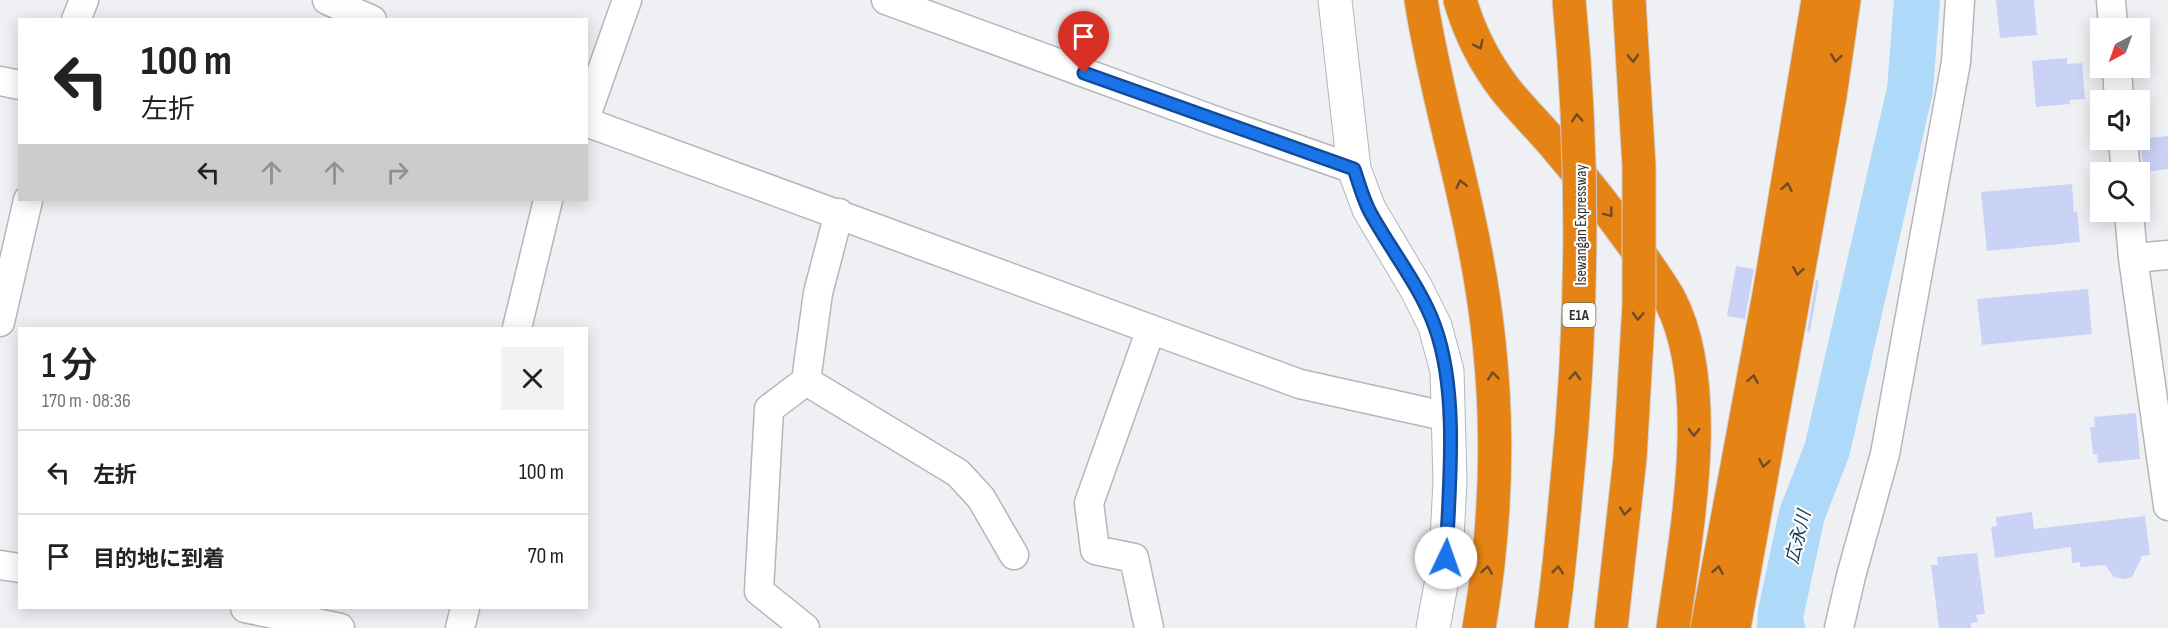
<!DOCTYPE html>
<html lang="ja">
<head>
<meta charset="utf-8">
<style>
	:root { --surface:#fff; --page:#f2f2f2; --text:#222; --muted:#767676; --line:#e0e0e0 }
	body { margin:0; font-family:"Sofia Sans Condensed","Noto Sans JP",sans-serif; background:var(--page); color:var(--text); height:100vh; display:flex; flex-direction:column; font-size:22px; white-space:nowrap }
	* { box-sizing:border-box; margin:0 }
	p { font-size:20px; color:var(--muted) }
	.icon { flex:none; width:33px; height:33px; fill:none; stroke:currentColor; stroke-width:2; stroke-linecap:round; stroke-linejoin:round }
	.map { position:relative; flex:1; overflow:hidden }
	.sheet { position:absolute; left:18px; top:327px; width:570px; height:282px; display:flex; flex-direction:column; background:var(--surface); border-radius:0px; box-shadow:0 3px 15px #0003 }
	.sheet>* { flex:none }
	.guide { position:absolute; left:18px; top:18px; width:570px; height:183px; border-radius:0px; box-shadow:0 3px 15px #0003; background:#fff; color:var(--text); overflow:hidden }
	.needle { width:39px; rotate:221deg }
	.tools { position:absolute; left:2090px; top:18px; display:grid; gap:12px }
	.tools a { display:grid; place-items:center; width:60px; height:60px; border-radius:0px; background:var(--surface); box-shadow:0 3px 15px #0003; font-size:30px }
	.pin { position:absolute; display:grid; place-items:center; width:51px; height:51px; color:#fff; margin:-62px -26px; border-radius:50% 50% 50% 0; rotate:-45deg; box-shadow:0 0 6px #0007 }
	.pin .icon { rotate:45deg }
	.me { position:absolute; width:66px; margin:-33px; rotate:3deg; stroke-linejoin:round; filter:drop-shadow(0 0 4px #0008) }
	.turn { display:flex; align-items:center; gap:21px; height:126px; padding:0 24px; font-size:27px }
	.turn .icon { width:78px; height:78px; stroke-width:2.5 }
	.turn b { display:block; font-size:42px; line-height:51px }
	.lanes { display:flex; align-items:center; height:57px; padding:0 24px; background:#0003; justify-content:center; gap:30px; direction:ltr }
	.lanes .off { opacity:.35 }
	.round { display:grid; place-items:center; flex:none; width:63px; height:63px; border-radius:0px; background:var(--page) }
	.summary { display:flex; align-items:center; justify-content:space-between; height:102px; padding:0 24px }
	h1 { font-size:36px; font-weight:600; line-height:45px }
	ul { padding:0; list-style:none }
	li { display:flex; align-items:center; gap:18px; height:84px; padding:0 24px; border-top:2px solid var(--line) }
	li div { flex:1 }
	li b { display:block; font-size:22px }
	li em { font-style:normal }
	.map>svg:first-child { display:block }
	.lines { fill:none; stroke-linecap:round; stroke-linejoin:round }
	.river { stroke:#aed9f9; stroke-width:46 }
	.building { fill:#cad3f5 }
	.street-casing { stroke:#b4b6ba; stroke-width:31 }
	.secondary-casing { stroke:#b4b6ba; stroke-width:35 }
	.highway-casing { stroke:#cdcdcd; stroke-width:35 }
	.street { stroke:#fff; stroke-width:28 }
	.secondary { stroke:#fff; stroke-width:33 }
	.highway { stroke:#e58414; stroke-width:33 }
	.highway-bridge-casing { stroke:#cdcdcd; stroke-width:35; stroke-linecap:butt }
	.highway-bridge { stroke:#e58414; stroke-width:33 }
	.oneway { stroke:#6e4d26 }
	.route-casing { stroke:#114b97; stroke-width:15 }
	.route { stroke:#1a73e8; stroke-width:10 }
	.labels { text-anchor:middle; stroke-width:4.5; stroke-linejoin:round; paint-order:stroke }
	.shield { fill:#fdfdfe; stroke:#6c6d6e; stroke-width:1.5 }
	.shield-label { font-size:15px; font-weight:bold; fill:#2e2f30 }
	.street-label { font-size:16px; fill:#2e2f30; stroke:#fdfdfe }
	.water-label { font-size:18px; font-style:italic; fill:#0c3751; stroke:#fdfdfe }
</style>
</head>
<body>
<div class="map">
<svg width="2168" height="628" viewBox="0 0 2168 628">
	<rect width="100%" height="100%" fill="#eff0f4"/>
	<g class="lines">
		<path class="river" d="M1782 628 1780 625 1781 612 1802 514 1827 450 1910 90 1917 0"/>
	</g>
	<path class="building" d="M1996 0H2034L2037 35 2000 38Z
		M2067 58V64L2082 63 2085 99 2070 100V104L2036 107 2032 61Z
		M2168 136V169L2144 172 2140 139Z
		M2072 184 2074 212 2077 211 2080 242 1987 251 1981 192Z
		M1736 266 1754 269 1745 319 1727 316Z
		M1816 280 1819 281 1810 332 1807 331Z
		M2088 289 2092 334 1982 345 1977 299Z
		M2136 413 2140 459 2098 463 2097 454H2093L2090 427H2095L2094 417Z
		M2032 512 2034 529 2145 516 2150 555 2141 556V559L2132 577 2125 579 2114 577 2105 565 2080 567V562L2072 563 2071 547 1995 558 1991 527 1997 526 1996 517Z
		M1977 553 1985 614 1976 615 1978 622 1971 623V628H1939L1931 565H1938L1937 557Z"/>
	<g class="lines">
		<g class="street-casing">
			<path id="street" d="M327 0 372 20
				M886 0 1216 121 1354 169
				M2111 0 2113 28
				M76 20 84 0
				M2117 68 2119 100
				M0 81 20 85
				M586 116 627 0
				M586 122 1300 384 1449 417
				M2123 140 2126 172
				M2129 212 2133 258 2168 506
				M2133 258 2168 255
				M0 322 28 200
				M517 328 548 200
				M806 381 958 473 981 498 1014 555
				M0 565 20 568
				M245 608 340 628
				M460 628 465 608
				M805 628 759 591 769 409 806 381 818 293 839 213
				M1149 628 1134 558 1095 550 1089 503 1151 329
				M1839 628 1851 576 1885 454 1956 62 1960 0"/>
		</g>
		<g class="secondary-casing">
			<path id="secondary" d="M1335 0 1354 169 1369 209 1416 288 1435 326 1447 371 1450 482 1446 558 1433 628"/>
		</g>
		<g class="highway-casing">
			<path id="highway" d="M1421 0C1434 84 1459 165 1475 249 1500 377 1501 499 1479 628
				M1460 0C1469 31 1485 63 1505 89 1523 112 1544 131 1562 154 1588 184 1612 215 1635 247 1647 265 1660 282 1670 300 1715 387 1686 534 1673 628
				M1707 628 1770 289 1818 0
				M1734 628 1830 96 1844 0"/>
		</g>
		<use href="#street" class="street"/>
		<use href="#secondary" class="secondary"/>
		<use href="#highway" class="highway"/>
		<g class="highway-bridge-casing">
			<path id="highway-bridge" d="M1551 628C1558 583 1562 537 1566 492 1583 327 1585 165 1569 0
				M1611 628 1630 458 1639 304V166L1629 0"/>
		</g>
		<use href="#highway-bridge" class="highway-bridge"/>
	</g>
	<defs><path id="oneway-chevron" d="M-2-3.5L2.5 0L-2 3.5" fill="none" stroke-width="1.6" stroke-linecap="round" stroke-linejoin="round" transform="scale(1.5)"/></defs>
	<g class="oneway">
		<use href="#oneway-chevron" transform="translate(1479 45) rotate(64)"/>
		<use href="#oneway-chevron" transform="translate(1633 58) rotate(87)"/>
		<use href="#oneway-chevron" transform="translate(1836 58) rotate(99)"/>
		<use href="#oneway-chevron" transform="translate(1577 118) rotate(-94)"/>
		<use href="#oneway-chevron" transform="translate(1461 184) rotate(-103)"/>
		<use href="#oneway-chevron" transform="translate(1787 187) rotate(-80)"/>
		<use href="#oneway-chevron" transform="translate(1609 213) rotate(52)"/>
		<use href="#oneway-chevron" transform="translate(1798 271) rotate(100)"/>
		<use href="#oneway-chevron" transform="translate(1638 316) rotate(93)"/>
		<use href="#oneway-chevron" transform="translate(1493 376) rotate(-96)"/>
		<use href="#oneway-chevron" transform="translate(1575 376) rotate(-86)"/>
		<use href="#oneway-chevron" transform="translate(1753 379) rotate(-80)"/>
		<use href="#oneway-chevron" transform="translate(1694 432) rotate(91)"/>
		<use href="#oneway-chevron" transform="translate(1764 463) rotate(100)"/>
		<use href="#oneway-chevron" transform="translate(1625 511) rotate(96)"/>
		<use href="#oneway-chevron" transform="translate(1487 570) rotate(-82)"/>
		<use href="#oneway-chevron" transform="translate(1558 570) rotate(-84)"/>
		<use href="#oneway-chevron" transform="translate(1718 570) rotate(-80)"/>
	</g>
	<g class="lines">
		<g class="route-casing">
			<path id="route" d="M1084 73 1354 169C1359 183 1363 199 1370 212 1390 249 1421 287 1435 327 1459 393 1449 488 1446 558"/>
		</g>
		<use href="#route" class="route"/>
	</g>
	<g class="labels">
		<rect class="shield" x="1562.5" y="303" width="33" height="24" rx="4.5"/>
		<g class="shield-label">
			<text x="1579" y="320">E1A</text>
		</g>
		<g class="street-label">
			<text transform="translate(1580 225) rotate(-90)" y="6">Isewangan Expressway</text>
		</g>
		<g class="water-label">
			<text transform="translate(1798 537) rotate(-76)" y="6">広永川</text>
		</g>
	</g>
</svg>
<div class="tools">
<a><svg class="needle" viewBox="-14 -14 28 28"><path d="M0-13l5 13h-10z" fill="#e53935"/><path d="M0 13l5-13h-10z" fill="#767676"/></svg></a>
<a><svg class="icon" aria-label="sound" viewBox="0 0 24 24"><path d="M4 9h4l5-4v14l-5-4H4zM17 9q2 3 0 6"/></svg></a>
<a><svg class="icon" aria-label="search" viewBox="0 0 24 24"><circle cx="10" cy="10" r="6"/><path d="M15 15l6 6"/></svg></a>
</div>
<div class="pin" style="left:1084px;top:73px;background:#d93025"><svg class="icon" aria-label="arrive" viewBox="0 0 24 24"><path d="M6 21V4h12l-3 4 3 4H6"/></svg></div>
<svg class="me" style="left:1446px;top:558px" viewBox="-20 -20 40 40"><circle r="19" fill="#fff"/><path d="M0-13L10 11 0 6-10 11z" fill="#1a73e8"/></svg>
<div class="guide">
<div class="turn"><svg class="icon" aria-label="left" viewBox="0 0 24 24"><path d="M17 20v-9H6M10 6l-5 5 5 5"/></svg><div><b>100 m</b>左折</div></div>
<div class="lanes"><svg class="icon" aria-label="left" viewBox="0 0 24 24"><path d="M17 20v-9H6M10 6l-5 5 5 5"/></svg><svg class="icon off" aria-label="ahead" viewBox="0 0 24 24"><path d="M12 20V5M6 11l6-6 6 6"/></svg><svg class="icon off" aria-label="ahead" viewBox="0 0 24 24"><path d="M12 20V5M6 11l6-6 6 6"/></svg><svg class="icon off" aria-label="right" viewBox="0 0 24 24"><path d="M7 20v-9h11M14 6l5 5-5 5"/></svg></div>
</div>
<section class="sheet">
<div class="summary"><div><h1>1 分</h1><p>170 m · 08:36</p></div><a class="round"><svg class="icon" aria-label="close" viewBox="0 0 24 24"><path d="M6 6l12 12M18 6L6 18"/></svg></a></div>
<ul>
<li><svg class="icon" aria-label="left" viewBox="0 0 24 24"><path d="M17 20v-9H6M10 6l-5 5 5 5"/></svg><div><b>左折</b></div><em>100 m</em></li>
<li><svg class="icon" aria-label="arrive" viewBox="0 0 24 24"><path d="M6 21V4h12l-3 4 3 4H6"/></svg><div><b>目的地に到着</b></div><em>70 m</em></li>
</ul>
</section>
</div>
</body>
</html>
